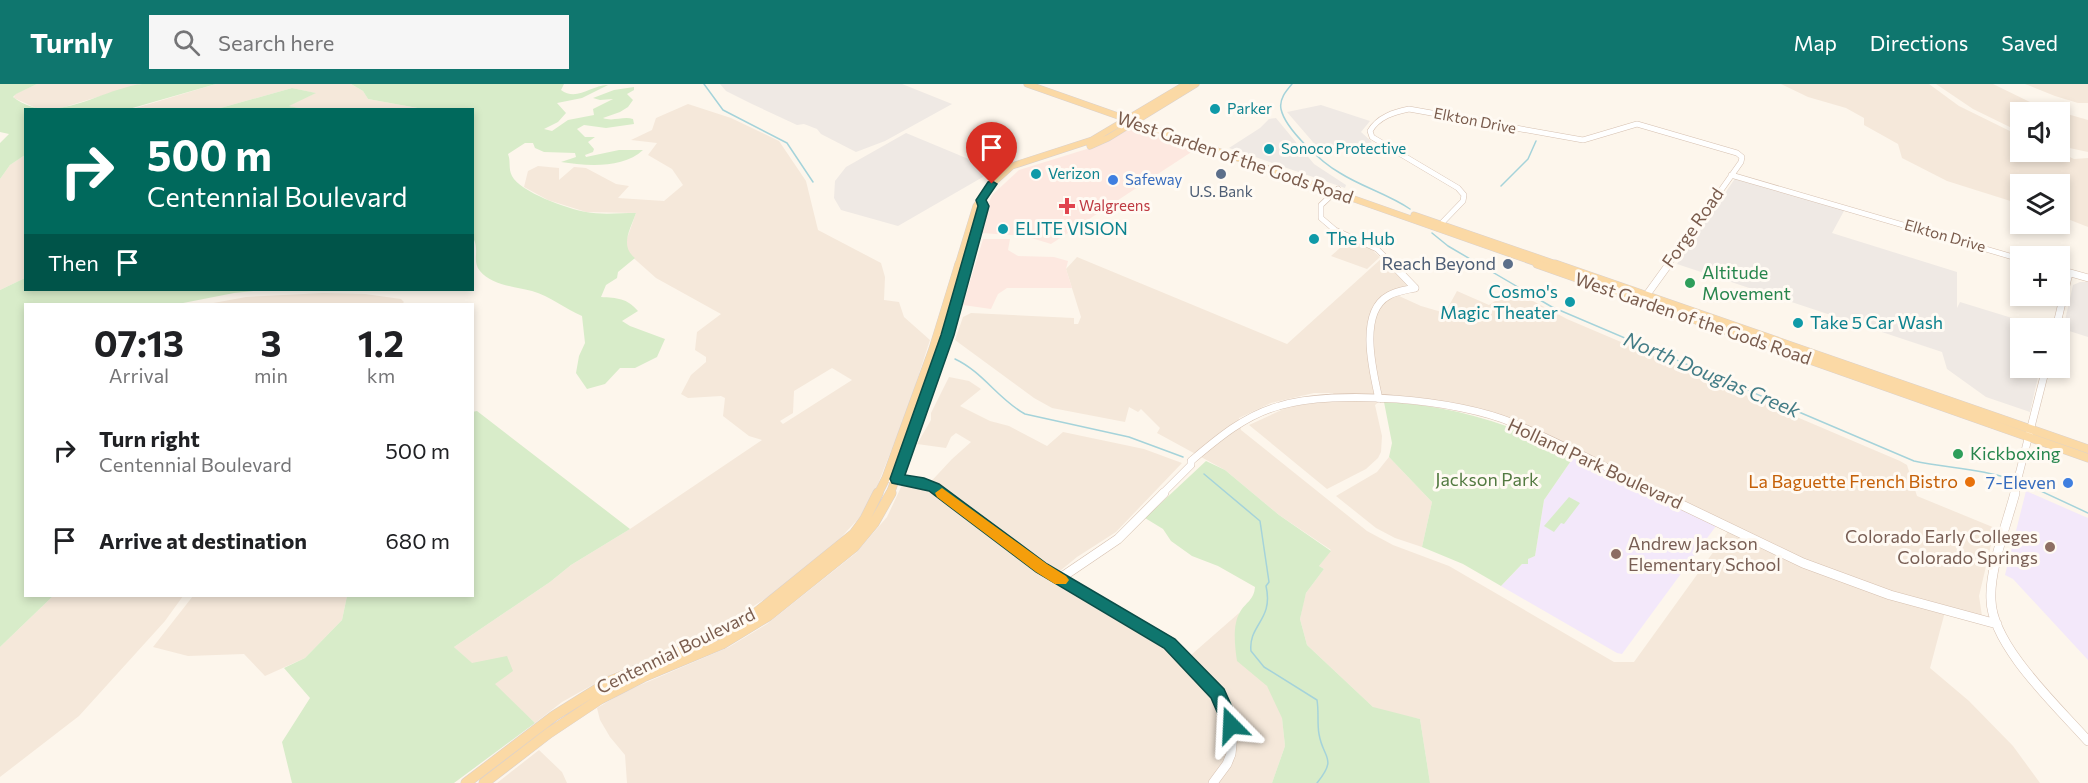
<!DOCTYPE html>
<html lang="en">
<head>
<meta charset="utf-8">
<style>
	:root { --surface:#fff; --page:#f6f6f6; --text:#202124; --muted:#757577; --accent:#0f766e }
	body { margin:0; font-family:Commissioner,sans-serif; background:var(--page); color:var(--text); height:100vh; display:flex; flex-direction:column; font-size:22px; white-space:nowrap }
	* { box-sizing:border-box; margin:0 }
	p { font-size:20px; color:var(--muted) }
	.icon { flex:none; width:33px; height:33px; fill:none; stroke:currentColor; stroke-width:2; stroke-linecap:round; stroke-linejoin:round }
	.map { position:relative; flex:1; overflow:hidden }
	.drawer { position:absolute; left:24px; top:219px; width:450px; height:294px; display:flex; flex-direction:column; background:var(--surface); border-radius:0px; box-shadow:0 3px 9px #0003 }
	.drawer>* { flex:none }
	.top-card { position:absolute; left:24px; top:24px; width:450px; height:183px; border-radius:0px; box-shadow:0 3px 9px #0003; background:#00695c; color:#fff; overflow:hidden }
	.fabs { position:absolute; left:2010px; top:18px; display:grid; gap:12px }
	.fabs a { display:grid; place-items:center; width:60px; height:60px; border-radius:0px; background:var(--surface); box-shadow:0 3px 9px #0003; font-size:30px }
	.pin { position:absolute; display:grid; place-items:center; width:51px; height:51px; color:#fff; margin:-62px -26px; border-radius:50% 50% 50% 0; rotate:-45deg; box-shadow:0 0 6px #0007 }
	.pin .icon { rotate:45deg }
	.me { position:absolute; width:66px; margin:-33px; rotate:339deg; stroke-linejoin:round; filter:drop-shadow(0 0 4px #0008) }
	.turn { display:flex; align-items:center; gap:21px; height:126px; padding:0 24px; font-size:27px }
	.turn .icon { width:78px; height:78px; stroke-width:2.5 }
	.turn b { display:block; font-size:42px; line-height:51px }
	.then { display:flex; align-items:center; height:57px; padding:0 24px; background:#0003; gap:12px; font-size:22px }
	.eta { display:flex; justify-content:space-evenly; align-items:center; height:102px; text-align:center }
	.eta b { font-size:36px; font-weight:700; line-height:42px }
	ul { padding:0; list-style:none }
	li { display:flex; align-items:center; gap:18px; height:90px; padding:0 24px }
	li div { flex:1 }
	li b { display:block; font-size:22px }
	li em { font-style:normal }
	header { display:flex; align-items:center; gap:36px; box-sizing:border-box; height:84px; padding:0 30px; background:var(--accent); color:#fff }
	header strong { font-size:28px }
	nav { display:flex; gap:33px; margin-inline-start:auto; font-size:21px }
	.search { width:420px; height:54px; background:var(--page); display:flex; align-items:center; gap:15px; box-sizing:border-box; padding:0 21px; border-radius:0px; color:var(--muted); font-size:22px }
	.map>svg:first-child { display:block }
	.residential { fill:#f5e8da; fill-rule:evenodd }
	.commercial { fill:#fde8e0 }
	.industrial { fill:#efe9e4 }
	.education { fill:#f3e8fa }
	.green { fill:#d8ecc9 }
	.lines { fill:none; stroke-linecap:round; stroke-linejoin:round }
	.stream { stroke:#a5d3da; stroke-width:1.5 }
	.secondary-far2-casing { stroke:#d6c0b0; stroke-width:6 }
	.secondary-far1-casing { stroke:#d6c0b0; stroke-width:8 }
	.secondary-casing { stroke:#d6c0b0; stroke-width:10 }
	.primary-far2-casing { stroke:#dad1cd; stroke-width:7 }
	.primary-far1-casing { stroke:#dad1cd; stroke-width:9 }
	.primary-casing { stroke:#dad1cd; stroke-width:11 }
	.secondary-far2 { stroke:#fff; stroke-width:5 }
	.secondary-far1 { stroke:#fff; stroke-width:7 }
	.secondary { stroke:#fff; stroke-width:9 }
	.primary-far2 { stroke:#fbd9a5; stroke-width:6 }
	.primary-far1 { stroke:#fbd9a5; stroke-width:8 }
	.primary { stroke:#fbd9a5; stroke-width:10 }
	.route { fill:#0f766e; stroke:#0a4d48; stroke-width:1.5 }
	.slow { fill:#f59e0b }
	.culture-dot { fill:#0f9aa8; stroke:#fffaf3; stroke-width:2 }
	.service-dot { fill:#5c6f8a; stroke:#fffaf3; stroke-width:2 }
	.shop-dot { fill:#3f7fe0; stroke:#fffaf3; stroke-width:2 }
	.health-dot { fill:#e0444e; stroke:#fffaf3; stroke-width:2 }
	.leisure-dot { fill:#2e9e5b; stroke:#fffaf3; stroke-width:2 }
	.food-dot { fill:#e8710a; stroke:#fffaf3; stroke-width:2 }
	.education-dot { fill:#8d6e63; stroke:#fffaf3; stroke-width:2 }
	.labels { text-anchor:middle; stroke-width:6; stroke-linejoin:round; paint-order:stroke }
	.far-culture-label { font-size:15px; fill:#0d838f; stroke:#fffaf3; text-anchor:start }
	.far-street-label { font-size:15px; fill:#7a5c4d; stroke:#fffaf3 }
	.far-shop-label { font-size:15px; fill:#366cbe; stroke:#fffaf3; text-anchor:start }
	.far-service-label { font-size:15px; fill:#4e5e75; stroke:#fffaf3 }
	.far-health-label { font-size:15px; fill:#be3a42; stroke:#fffaf3; text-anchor:start }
	.street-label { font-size:18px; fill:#7a5c4d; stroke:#fffaf3 }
	.culture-label { font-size:18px; fill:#0d838f; stroke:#fffaf3; text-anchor:start }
	.service-label { font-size:18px; fill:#4e5e75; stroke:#fffaf3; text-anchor:end }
	.leisure-label { font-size:18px; fill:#27864d; stroke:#fffaf3; text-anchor:start }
	.park-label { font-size:18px; fill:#537a41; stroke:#fffaf3 }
	.food-label { font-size:18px; fill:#c56008; stroke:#fffaf3; text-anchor:end }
	.shop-label { font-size:18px; fill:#366cbe; stroke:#fffaf3; text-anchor:end }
	.education-label { font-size:18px; fill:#785e54; stroke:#fffaf3; text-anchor:end }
	.water-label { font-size:20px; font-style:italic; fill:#437c86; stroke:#fffaf3 }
</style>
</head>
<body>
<header>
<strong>Turnly</strong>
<div class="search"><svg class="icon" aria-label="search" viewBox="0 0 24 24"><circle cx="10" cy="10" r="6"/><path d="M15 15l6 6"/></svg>Search here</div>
<nav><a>Map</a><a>Directions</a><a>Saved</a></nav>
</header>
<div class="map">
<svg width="2088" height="699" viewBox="0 0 2088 699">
	<rect width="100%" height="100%" fill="#fdf6ec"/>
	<path class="residential" d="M37 0H141L61 24H36L14 14 15 10Z
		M216 0H351L363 7 368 15 423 25H304L288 22 315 9 292 4 217 25 129 26Z
		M1781 0H1929L1959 22 2020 52V68H2059L2074 75 2088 74V143L2060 132V100H2020V120L1947 97 1902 74 1898 60 1864 41V34L1846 24 1808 13Z
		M1936 0H1993L2036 21 2088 36V68L2060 62V28H2020V48L1973 25Z
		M2025 0H2088V19H2078L2055 12Z
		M688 20 731 34 779 57 806 97 818 146 881 179 885 193 884 216 899 218 904 233 930 256 908 324 876 405 860 433 833 462 771 511 727 539 689 558 614 589 562 618 535 639 454 563 550 498 571 481 630 445 762 356 749 352 723 332 725 314 721 312 688 314 681 310 691 291 706 278V273L695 266 697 248 721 230 656 194 629 170 625 160 636 129 586 128 548 116 524 103 528 87 538 82 559 84V96L574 83 586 84 616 100 629 102 618 114 664 117 683 101 672 85 648 71 657 59 631 56 652 46 656 34ZM832 284 852 296 783 340 780 337 793 329 794 307Z
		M25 71V194L0 206V95L10 81Z
		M1350 155 1370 164 1380 173 1367 185 1331 172Z
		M1077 173 1287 260 1382 174 1407 202 1388 207 1421 222 1445 229 1457 207 1489 221 1512 206 1567 235 1900 377 1907 381 1917 412 1995 444 1979 512 1982 532 1946 524 1930 584 1969 617 2013 662 2040 699H1430L1420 635 1375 625 1307 561 1300 535 1304 516 1306 509 1324 485 1319 482 1331 466 1279 431 1225 386 1157 349 1160 344 1141 325 1138 328 1129 323 1125 338 1052 324 1034 314 955 256 963 233 971 229 1074 234V240H1078L1081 233 1066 185ZM1314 309H1333L1336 316 1288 323 1249 341 1327 405 1366 385 1378 374 1381 368 1382 352 1375 321 1385 312 1415 313 1470 322 1539 347 1721 435 1727 449 1634 578H1614L1449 482 1393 461 1367 447 1241 346 1239 334 1271 319Z
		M323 209 365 210 401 215 404 218 402 220H208L246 213Z
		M949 293 969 297 981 305 960 322 990 337 1009 342 1047 362 1063 348 1144 365 1182 379 1116 448 1077 473 1049 496 1168 567 1179 577 1191 571 1239 529 1235 556 1267 602 1280 614 1285 662 1272 699H627L625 671 610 653 600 636 597 624 624 608 729 563 767 540 856 469 887 433 902 401 924 405 952 375 971 358 956 349 951 353 946 364 917 360 931 336V329Z
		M1389 373 1432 418 1422 463 1395 454 1376 444 1336 412 1377 388Z
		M53 512H183L165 537 79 632 0 693V563Z
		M193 512H347L342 536 305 574 265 592 244 570 188 572 153 563Z
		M539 666 562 688 567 699H497Z"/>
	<path class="commercial" d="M1131 44H1140L1196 65 1051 160 1025 152 981 149 983 133 992 111 1019 86 1103 60Z
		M983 155H1010L1008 166 1018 172 1054 173 1068 177 1066 185 1072 204H1007L998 210 991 225 963 221Z"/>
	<path class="industrial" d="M720 0H902L952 20 885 57 856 68 821 50 817 45 804 40 797 41 752 20 726 7Z
		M1321 21 1370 37 1361 48 1372 58 1325 72 1287 28Z
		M1276 34 1314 80 1346 101 1345 104 1229 64 1260 44 1269 35Z
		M906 49 995 86 898 142 841 126 834 114 835 97 846 83Z
		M1736 93 1845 125 1832 149 1957 188V224L1960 218 2045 244H2020V284H2040L2030 328 1986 313 1947 285 1942 268 1677 180Z
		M2080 198H2088V253L2063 245 2073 201Z"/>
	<path class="education" d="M1575 371 1716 442 1622 570 1617 569 1501 502 1527 475 1535 472 1544 416Z
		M2026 407 2088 434V576L2013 495 2005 491Z"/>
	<path class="green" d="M0 0H37L16 10 13 13C53 44 100 5 142 0 166 0 192 0 216 0L129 25 26 26 25 71 10 81 0 95V59L9 50 0 48Z
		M351 0H564L561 6C577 18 593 0 608 1L582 14 557 19 566 29 558 38 544 45 552 47 568 36 594 31 593 25 613 15 600 16 593 14 614 6 634 3V6L627 10 633 16 628 23 620 28 603 34C613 38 623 32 633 35L634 40 606 44 584 41 577 45 585 53H595L588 58 594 65 593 68 585 71 586 73 619 66H643C623 85 586 82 561 78L576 73 575 69 544 68 535 64 533 59H525L508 70C511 77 508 84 512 92 520 108 568 125 586 128 601 131 620 129 636 129 631 144 619 162 635 174L618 188 617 194 606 201 601 213C617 214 627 214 638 227L622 237 630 242 665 255 657 273 635 284H620L605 300 587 305 576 289 579 272 585 259 582 232C565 225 550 212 532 207 516 203 491 201 480 187 471 176 481 166 472 152V26L423 25 368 15 363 7Z
		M292 4 316 9 289 22 304 25H217Z
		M25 194 26 206H263L234 209 178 220H26V512H53L0 563V206Z
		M1384 318C1454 321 1513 341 1575 371L1544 416 1535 472 1528 475V480H1522L1501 502 1463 480 1422 463 1432 418 1389 373 1392 359Z
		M477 327 630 445 571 481 550 498 454 563 472 579 507 572 513 587 495 600 535 639 454 699H292L282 658 310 614 284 584 305 574 342 536 347 512H472V328Z
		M1206 377 1225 386 1279 431 1331 467 1319 482 1324 485 1306 509 1300 535 1307 561 1373 623 1420 635 1430 699H1272L1285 662 1282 634 1267 602 1237 577C1235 563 1232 541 1240 528 1246 518 1254 516 1255 503L1218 482 1192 472 1171 457 1163 445 1145 434Z
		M1569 413 1580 419 1564 440 1561 439 1554 448 1544 442Z"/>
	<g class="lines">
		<path class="stream" d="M704 0 723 26 787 59 813 98
			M1292 0C1286 7 1279 15 1281 25 1285 45 1322 79 1340 89 1362 103 1388 110 1410 125
			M1501 102 1528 75 1536 57
			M1432 149 1448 162 1552 223 1914 377C1945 384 1976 384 2007 394
			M955 275C983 288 999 316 1025 330L1129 353 1183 373
			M1204 390 1260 437 1269 498 1266 502C1274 536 1248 541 1251 567L1264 583 1317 616C1319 628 1317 639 1319 650 1323 675 1338 673 1317 699
			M2032 403 2088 429"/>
		<g class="secondary-far2-casing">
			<path id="secondary-far2" d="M1731 91 2020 175
				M1338 105 1321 121V134L1335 146 1377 165 1393 181
				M1437 144 1463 117 1464 111 1458 104 1372 53 1370 47C1378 33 1394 28 1409 25L1583 56 1637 40 1737 69 1742 73 1741 78 1668 181"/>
		</g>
		<g class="secondary-far1-casing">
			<path id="secondary-far1" d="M1392 180 1415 204
				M2060 186 2088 194
				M1643 216 1669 180
				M2056 244 2069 189
				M1379 315C1373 288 1358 229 1388 212 1396 207 1406 206 1415 204
				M891 395C910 397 927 398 942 410
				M1162 410 1191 381V377C1217 355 1245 331 1279 322 1337 305 1457 315 1513 339 1563 360 1611 386 1660 410
				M2014 410 2046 284"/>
		</g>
		<g class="secondary-casing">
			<path id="secondary" d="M940 409 1041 484 1169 559 1212 602 1224 619 1233 651 1231 670 1227 680 1213 699
				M1657 409 1803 479 1890 511 1997 540
				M2015 409C2007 439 1989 486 1991 516 1992 562 2058 623 2088 657
				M1059 495 1118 455 1164 409"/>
		</g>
		<g class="primary-far2-casing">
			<path id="primary-far2" d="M1027 0 1542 181
				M1090 62 1108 54 1196 0
				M1414 131 1559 181
				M958 181 976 122 992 100 1012 82 1092 56 1186 0
				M967 181 983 122 981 116"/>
		</g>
		<g class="primary-far1-casing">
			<path id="primary-far1" d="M1537 180 2088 374
				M1555 180 2088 365
				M878 410 886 394 933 265 959 180
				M890 410 933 292 967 180"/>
		</g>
		<g class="primary-casing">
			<path id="primary" d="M466 699 554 632 610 597 704 557 755 530 854 450 865 435 878 409
				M484 699 549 649 600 615 643 593 722 560 768 532 854 463 874 439 891 409"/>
		</g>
		<use href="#secondary-far2" class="secondary-far2"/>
		<use href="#secondary-far1" class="secondary-far1"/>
		<use href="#secondary" class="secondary"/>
		<use href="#primary-far2" class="primary-far2"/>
		<use href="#primary-far1" class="primary-far1"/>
		<use href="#primary" class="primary"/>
	</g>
	<path class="route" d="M992 97 997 100 986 116 989 122 954 251 905 391 924 394 939 400 1047 480 1175 555 1224 605 1240 641 1237 646 1231 648 1225 646 1211 614 1164 564 1036 488 929 407 892 399 890 395 941 251 978 122 976 116 988 98Z"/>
	<path class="slow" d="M942 404 1047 480 1066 492 1069 496 1066 500H1055L1036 488 937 413 935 409Z"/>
	<g class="culture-dot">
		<circle cx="1215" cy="25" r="6"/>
		<circle cx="1269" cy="65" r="6"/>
		<circle cx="1036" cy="90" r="6"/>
		<circle cx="1003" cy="145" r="6"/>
		<circle cx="1314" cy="155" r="6"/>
		<circle cx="1570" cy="218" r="6"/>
		<circle cx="1798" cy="239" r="6"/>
	</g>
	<g class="service-dot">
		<circle cx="1221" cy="90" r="6"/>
		<circle cx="1508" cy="180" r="6"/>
	</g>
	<g class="shop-dot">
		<circle cx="1113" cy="96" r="6"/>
		<circle cx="2068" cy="399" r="6"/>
	</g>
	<path class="health-dot" d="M1064 113h6v6h6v6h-6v6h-6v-6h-6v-6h6z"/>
	<g class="leisure-dot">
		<circle cx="1690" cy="199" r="6"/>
		<circle cx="1958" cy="370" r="6"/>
	</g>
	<circle class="food-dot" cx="1970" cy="398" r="6"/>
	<g class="education-dot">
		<circle cx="2050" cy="463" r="6"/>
		<circle cx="1616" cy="470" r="6"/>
	</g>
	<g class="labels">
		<g class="far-culture-label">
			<text x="1227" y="30">Parker</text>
			<text x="1281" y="70">Sonoco Protective</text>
			<text x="1048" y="95">Verizon</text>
		</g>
		<g class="far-street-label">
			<text transform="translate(1475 37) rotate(11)" y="5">Elkton Drive</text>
			<text transform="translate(1945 152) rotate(16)" y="5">Elkton Drive</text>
		</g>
		<g class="far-shop-label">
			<text x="1125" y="101">Safeway</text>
		</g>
		<g class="far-service-label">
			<text x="1221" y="113">U.S. Bank</text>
		</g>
		<g class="far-health-label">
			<text x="1079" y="127">Walgreens</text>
		</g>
		<g class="street-label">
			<text transform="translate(1235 74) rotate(19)" y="6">West Garden of the Gods Road</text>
			<text transform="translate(1693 144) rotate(-55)" y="6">Forge Road</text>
			<text transform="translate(1693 235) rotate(19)" y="6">West Garden of the Gods Road</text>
			<text transform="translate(1595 380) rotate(25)" y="6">Holland Park Boulevard</text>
			<text transform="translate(676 567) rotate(-26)" y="6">Centennial Boulevard</text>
		</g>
		<g class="culture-label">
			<text x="1015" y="151">ELITE VISION</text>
			<text x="1326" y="161">The Hub</text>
			<text x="1558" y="214" text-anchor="end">Cosmo's<tspan x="1558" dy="21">Magic Theater</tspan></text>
			<text x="1810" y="245">Take 5 Car Wash</text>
		</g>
		<g class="service-label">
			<text x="1496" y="186">Reach Beyond</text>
		</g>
		<g class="leisure-label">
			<text x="1702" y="195">Altitude<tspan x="1702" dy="21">Movement</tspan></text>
			<text x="1970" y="376">Kickboxing</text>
		</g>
		<g class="park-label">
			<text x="1487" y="402">Jackson Park</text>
		</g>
		<g class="food-label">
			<text x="1958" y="404">La Baguette French Bistro</text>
		</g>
		<g class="shop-label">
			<text x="2056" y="405">7-Eleven</text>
		</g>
		<g class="education-label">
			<text x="2038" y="459">Colorado Early Colleges<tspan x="2038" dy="21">Colorado Springs</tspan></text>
			<text x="1628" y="466" text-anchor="start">Andrew Jackson<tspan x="1628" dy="21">Elementary School</tspan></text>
		</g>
		<g class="water-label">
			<text transform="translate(1712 291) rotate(23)" y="7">North Douglas Creek</text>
		</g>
	</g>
</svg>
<div class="fabs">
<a><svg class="icon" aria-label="sound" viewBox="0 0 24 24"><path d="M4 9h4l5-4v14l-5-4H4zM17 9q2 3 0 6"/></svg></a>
<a><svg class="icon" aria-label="layers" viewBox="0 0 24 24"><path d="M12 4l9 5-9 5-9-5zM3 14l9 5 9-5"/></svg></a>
<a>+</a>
<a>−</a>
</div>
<div class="pin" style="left:992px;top:100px;background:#d93025"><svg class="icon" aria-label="arrive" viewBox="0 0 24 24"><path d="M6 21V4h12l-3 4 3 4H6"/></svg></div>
<svg class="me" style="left:1231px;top:641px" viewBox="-20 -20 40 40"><path d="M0-17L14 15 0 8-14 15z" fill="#0f766e" stroke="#fff" stroke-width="4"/></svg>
<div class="top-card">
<div class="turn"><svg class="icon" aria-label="right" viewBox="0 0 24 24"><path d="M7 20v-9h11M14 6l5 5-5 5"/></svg><div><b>500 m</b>Centennial Boulevard</div></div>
<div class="then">Then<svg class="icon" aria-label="arrive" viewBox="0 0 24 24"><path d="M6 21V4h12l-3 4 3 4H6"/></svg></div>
</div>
<section class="drawer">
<div class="eta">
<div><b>07:13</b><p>Arrival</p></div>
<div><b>3</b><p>min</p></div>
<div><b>1.2</b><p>km</p></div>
</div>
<ul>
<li><svg class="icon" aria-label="right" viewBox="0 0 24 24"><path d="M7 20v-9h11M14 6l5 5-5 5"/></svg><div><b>Turn right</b><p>Centennial Boulevard</p></div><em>500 m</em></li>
<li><svg class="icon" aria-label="arrive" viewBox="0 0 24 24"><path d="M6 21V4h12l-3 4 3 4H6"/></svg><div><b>Arrive at destination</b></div><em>680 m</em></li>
</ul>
</section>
</div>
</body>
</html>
